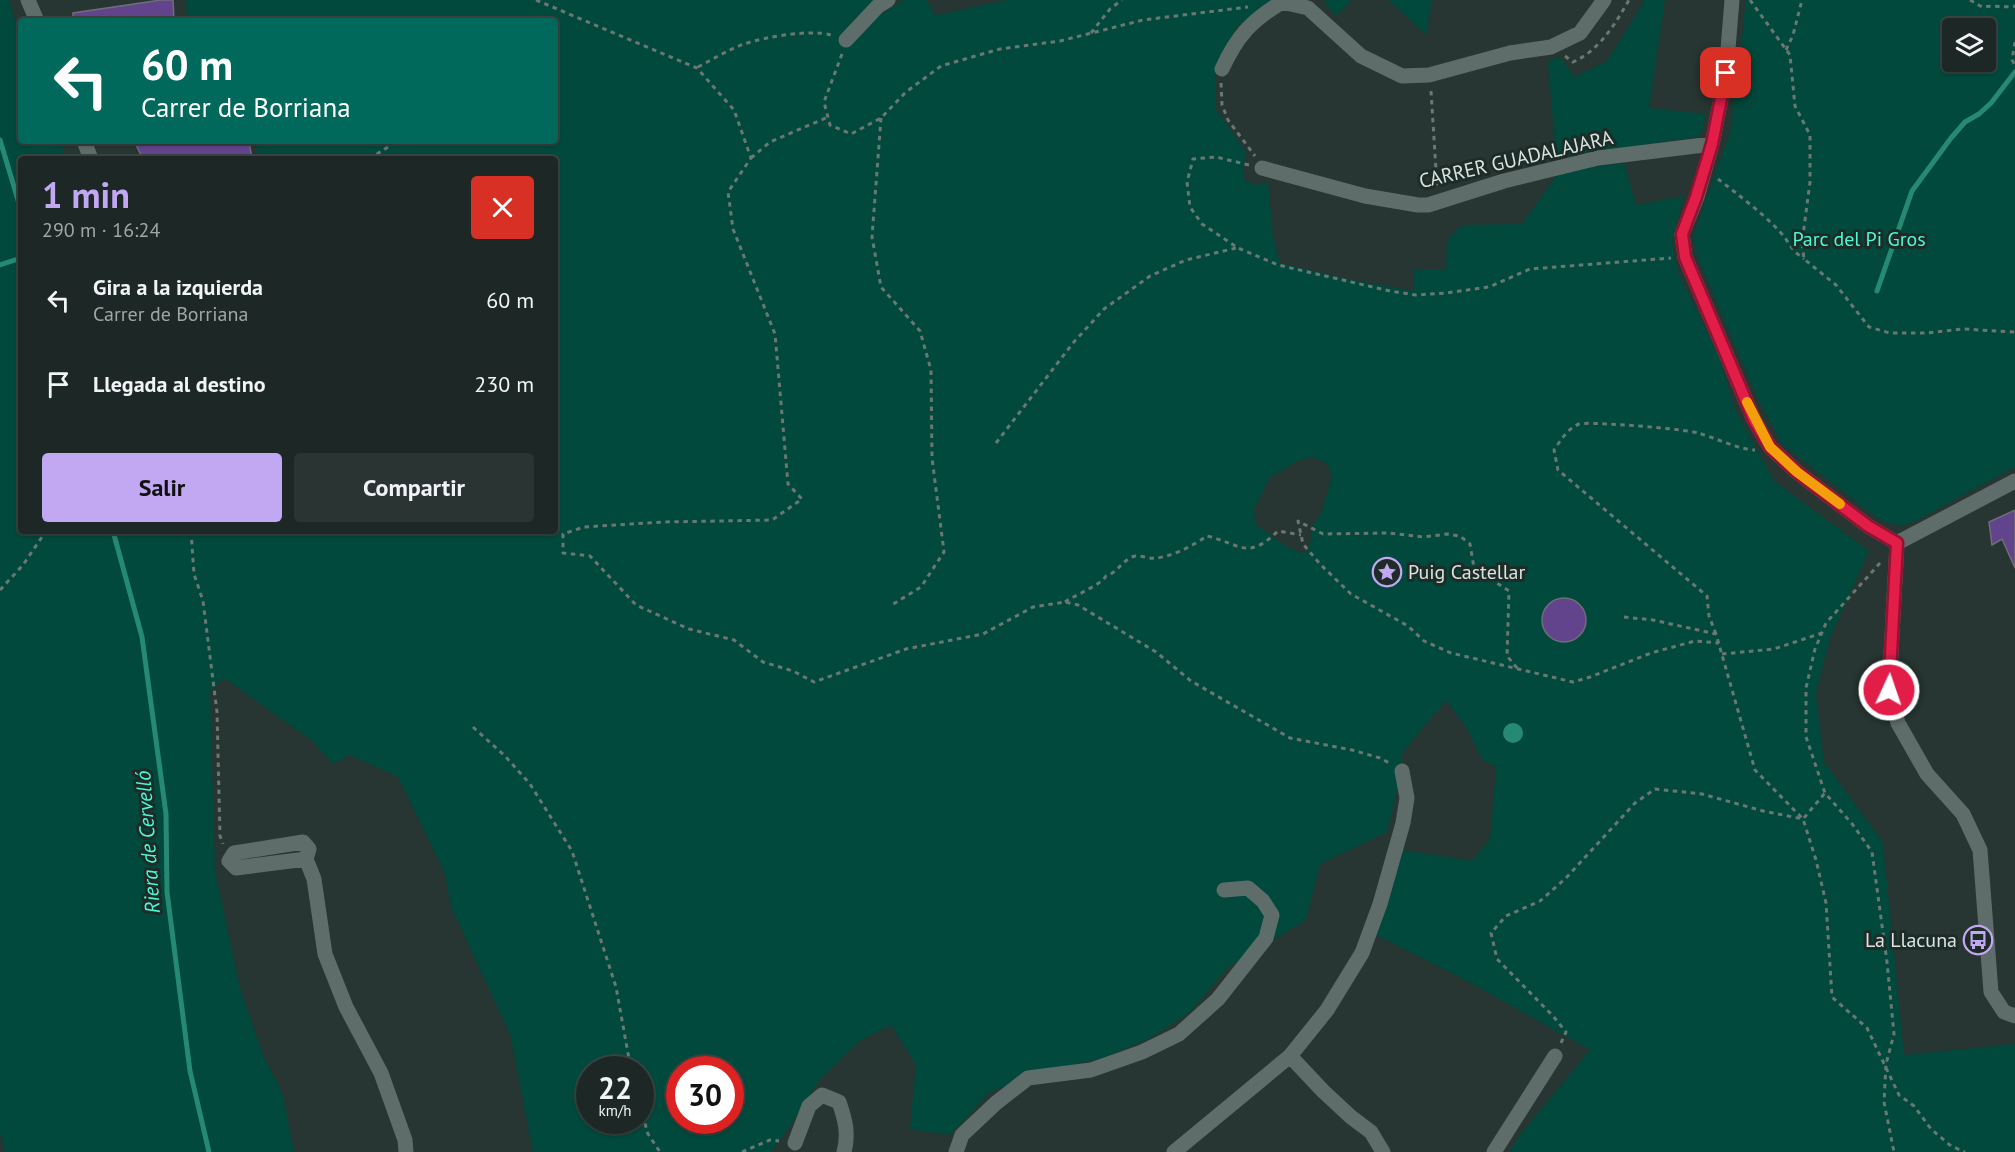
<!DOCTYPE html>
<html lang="es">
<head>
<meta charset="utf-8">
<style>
	:root { --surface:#1d2826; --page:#2a3432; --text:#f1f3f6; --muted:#a0a6a7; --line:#3b4443; --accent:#c2a7f2 }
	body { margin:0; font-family:"PT Sans",sans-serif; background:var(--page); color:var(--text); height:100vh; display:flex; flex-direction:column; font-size:22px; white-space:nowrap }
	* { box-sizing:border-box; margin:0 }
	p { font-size:20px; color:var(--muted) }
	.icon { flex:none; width:33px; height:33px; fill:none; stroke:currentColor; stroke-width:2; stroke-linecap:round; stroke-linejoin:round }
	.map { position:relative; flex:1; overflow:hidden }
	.side { position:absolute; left:18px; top:156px; width:540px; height:378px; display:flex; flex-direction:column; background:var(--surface); border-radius:6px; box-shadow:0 2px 4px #0004,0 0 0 2px var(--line) }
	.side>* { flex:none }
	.banner { position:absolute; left:18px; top:18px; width:540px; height:126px; border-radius:6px; box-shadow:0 2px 4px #0004,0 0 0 2px var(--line); background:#00695c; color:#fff; overflow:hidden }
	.buttons { position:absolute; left:1942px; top:18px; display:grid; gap:12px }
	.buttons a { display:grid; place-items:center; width:54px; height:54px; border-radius:6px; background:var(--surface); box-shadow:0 2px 4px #0004,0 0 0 2px var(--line); font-size:30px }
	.speed { position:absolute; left:576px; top:1056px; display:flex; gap:12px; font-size:30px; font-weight:700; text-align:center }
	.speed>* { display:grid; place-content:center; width:78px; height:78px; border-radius:50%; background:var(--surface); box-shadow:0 2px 4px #0004,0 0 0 2px var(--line); line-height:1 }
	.speed small { font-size:15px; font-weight:400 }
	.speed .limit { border:9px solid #d22; background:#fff; color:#111 }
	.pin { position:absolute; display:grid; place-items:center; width:51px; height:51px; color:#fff; margin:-26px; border-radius:12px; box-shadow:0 3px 9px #0006 }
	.me { position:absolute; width:66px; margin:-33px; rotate:3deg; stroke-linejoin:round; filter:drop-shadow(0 0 4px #0008) }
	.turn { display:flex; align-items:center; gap:21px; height:126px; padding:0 24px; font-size:27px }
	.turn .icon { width:78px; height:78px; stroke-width:2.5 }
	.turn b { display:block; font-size:42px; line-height:51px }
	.round { display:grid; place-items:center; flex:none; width:63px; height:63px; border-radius:6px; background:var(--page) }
	.summary { display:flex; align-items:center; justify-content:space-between; height:102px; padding:0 24px }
	h1 { font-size:36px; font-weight:700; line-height:45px; color:var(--accent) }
	.cta { display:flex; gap:12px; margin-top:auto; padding:12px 24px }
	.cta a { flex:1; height:69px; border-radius:6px; background:var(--accent); color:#111; font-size:24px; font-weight:700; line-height:69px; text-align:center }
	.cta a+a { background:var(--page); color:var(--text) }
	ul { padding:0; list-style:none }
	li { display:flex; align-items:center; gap:18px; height:84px; padding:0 24px }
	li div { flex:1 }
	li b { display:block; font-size:22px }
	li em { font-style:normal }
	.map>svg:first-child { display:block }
	.green { fill:#01493c; fill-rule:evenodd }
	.water { fill:#268974 }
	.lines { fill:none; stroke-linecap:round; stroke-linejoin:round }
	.stream { stroke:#268974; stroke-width:5 }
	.building { fill:#62448d; stroke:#716d7a; stroke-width:1.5 }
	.path { stroke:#6a7773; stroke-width:3; stroke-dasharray:4.5 4.5; stroke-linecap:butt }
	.minor { stroke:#5e6d69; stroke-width:15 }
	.route-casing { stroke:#92132f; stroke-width:15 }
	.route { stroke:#e11d48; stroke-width:10 }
	.slow { stroke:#f59e0b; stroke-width:10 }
	.labels { text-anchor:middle; stroke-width:6; stroke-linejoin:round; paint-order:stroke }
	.street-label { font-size:20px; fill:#dae3e0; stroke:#1e2c28 }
	.park-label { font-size:20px; fill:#4bf9d5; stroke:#1e2c28 }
	.poi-label { font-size:20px; fill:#dae3e0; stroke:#1e2c28; text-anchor:start }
	.water-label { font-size:21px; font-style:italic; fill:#49f8d4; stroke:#1e2c28 }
</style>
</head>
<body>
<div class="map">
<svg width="2015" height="1152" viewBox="0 0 2015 1152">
	<rect width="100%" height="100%" fill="#273632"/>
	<path class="green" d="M0 0H9L21 40V141H60L67 159H21V531H555V159H259L254 141H555V21H187L186 0H875L884 13 903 0H926L936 15 1007 0H1272L1237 26 1216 68 1215 108 1246 152 1243 170 1245 181 1257 185 1268 182 1273 235 1280 263 1347 279 1414 291 1413 270 1446 269 1447 240 1462 225 1522 224 1559 172 1624 163 1636 205 1684 196 1672 241 1678 273 1720 359 1734 407 1774 481 1869 551 1830 638 1816 693 1824 762 1883 842 1904 1055 2015 1044V1152H1510L1519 1136 1590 1050 1471 983 1376 935 1403 850 1472 861 1490 839 1496 767 1482 759 1466 727 1446 700 1402 753V771L1387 832 1320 864 1306 920 1229 966 1189 1013 1150 1038 1103 1058 1039 1072 990 1092 950 1135 910 1129 916 1065 891 1025 861 1040 820 1079 794 1120 771 1152H533L510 1034 451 907 445 874 398 777 350 755 333 764 311 740 224 678 210 691 215 870 240 988 263 1055 283 1095 294 1152H5L0 1132ZM1311 457 1321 460 1328 465 1332 476 1321 513 1312 527 1310 545 1307 552 1302 553 1289 548 1260 528 1255 522 1254 509 1270 477 1298 461ZM590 1070H640V1120H590ZM680 1070H730V1120H680Z
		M1326 0H1351L1337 16 1326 5Z
		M1389 0H1432L1426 35Z
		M1644 0H1665L1649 108 1706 114 1702 131 1697 137 1556 157 1548 62 1560 56 1574 77 1607 61 1636 15Z
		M1746 0H2015V467L1911 523 1899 526 1880 520 1782 444 1756 395 1697 256 1693 237 1730 132 1739 70H1742L1746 48 1741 45ZM1953 28H1986V62H1953Z"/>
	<path class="water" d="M1503 733a10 10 0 1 1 20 0a10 10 0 1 1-20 0Z"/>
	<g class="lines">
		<path class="stream" d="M0 140 21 210
			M0 265 21 258
			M1877 291 1912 191 1951 138 1965 122 1979 114 1991 103 2015 72
			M113 531 142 637 166 814 167 892 190 1071 209 1152"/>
	</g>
	<path class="building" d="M161 0H173L174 21H73V13Z
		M134 141H249L252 159H143Z
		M2015 510V568L2002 539 1992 545 1989 522Z
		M1542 620a22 22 0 1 1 44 0a22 22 0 1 1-44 0Z"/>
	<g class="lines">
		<path class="path" d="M536 0 697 68 734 110 751 158 728 192 733 229 775 334 788 484 802 499 772 520 663 522 584 527 563 534V553L590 556 636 605 689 629 734 640 763 662 793 671 814 682 906 649 983 634 1033 607 1065 602 1078 605 1156 652 1191 681 1290 738 1352 750 1380 758 1391 764
			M1750 0 1790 55 1795 106 1810 135V182L1802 243 1804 259 1836 285 1869 327 1890 333H1926L1963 329 2015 332
			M1970 0 1982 7C1994 5 2004 8 2015 6
			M1091 33 1110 9 1122 0
			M2015 42 2012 60 2015 65
			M1786 50 1793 35 1802 0
			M842 54 824 102 830 125 851 134 881 118 906 92 941 66 1000 49 1060 41 1143 20 1248 7
			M1565 56 1573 62C1600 50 1615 24 1629 0
			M698 67C713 59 728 50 744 44 765 37 810 29 831 35
			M1221 83 1222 105 1228 120 1255 156
			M1431 91 1437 186
			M881 118 872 237 881 287 920 331 931 370 932 458 944 552 921 587 890 606
			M751 158 770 142 828 117
			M369 159 388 147
			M1249 165 1216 157 1193 159 1187 182 1190 207 1202 224 1238 248 1278 265 1390 291 1416 295 1446 293 1489 287 1530 269 1671 258
			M1718 179C1736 193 1772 220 1785 238 1793 249 1792 250 1804 259
			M996 443 1073 343 1104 309 1150 276 1186 260 1236 248
			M191 531 194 574 203 601 217 712 220 836 223 844
			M1880 563 1826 623 1815 649 1806 688V737L1825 793 1853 825 1872 852 1887 962 1894 1034 1886 1064 1884 1102 1894 1152
			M0 590 23 565 46 531
			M1065 602C1075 595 1101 585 1106 576 1118 572 1121 562 1132 557 1139 554 1147 559 1155 558 1172 557 1194 545 1207 536 1241 544 1247 561 1278 531L1301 535
			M1624 617 1653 620 1716 634 1755 770 1803 819 1816 860 1826 903 1832 997 1867 1028 1899 1095 1914 1106 1931 1129 1951 1146 1965 1152
			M1716 634 1709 616 1707 596 1558 470 1554 450C1561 440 1567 429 1579 424 1587 421 1686 429 1698 433 1716 438 1737 449 1755 450
			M1722 654 1774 649 1822 633
			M1517 668 1507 656 1509 591 1474 568 1470 544 1460 536 1447 534 1423 537 1389 533 1323 534 1298 521 1303 544 1320 564 1351 594 1408 626 1424 641 1451 653 1573 682 1590 677 1651 653 1695 641 1719 643
			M473 727 505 756 530 784 572 851 616 987 631 1070
			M1561 1043 1566 1032 1553 1016 1497 959 1491 933 1506 916 1540 901 1566 878 1635 803 1655 789 1702 794 1763 811 1803 819 1825 793
			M640 1106 648 1134 660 1152
			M742 1152 770 1140 779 1141"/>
		<path class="minor" d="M28 0 37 21
			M1732 0 1726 73 1712 144 1697 197 1682 234 1685 257 1754 420 1770 447 1797 472 1868 526 1897 543
			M846 40 878 6 888 0
			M1222 69C1237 36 1251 21 1282 2L1308 8 1361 56 1402 76 1429 75 1510 53 1551 47 1580 33 1604 0
			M84 141 91 159
			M1262 168 1365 196 1418 205H1428L1504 181 1598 158 1712 144
			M1897 543 1889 690 1898 723 1927 774 1963 814 1980 850 1991 992 2004 1012 2015 1016
			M1897 543 2015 481
			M303 842 309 849 306 859 236 868 229 861 234 853Z
			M306 859 314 879 325 954 346 1007 381 1073 405 1140 406 1152
			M1290 1056 1323 1091 1351 1117 1371 1132 1383 1152
			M795 1143 809 1106 822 1095 839 1102C845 1119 849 1134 844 1152
			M956 1152 962 1135 996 1103 1028 1078 1091 1070 1142 1052 1179 1034 1218 999 1266 938 1272 915 1263 901 1248 888 1224 890
			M1174 1152 1290 1056 1327 1010 1362 953 1380 904 1403 823 1407 798 1402 771
			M1494 1152 1555 1056"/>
	</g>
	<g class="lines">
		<g class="route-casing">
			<path id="route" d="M1726 73 1712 144 1696 197 1682 234 1685 257 1754 420 1770 447 1797 472 1868 526 1897 543 1889 690"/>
		</g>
		<use href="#route" class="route"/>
		<path class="slow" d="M1747 402 1770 447 1797 472 1840 504"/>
	</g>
	<defs>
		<g id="sight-ring" transform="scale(1.5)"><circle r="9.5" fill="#1e2c28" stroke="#c2a7f2" stroke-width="1.5"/><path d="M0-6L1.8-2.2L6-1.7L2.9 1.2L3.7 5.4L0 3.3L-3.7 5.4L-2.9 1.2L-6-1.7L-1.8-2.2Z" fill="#c2a7f2"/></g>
		<g id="bus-ring" transform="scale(1.5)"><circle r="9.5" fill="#1e2c28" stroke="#c2a7f2" stroke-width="1.5"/><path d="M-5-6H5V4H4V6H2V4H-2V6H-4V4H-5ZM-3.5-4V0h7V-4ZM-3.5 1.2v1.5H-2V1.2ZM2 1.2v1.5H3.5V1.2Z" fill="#c2a7f2"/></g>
	</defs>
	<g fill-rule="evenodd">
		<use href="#sight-ring" x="1387" y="572"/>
		<use href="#bus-ring" x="1978" y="940"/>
	</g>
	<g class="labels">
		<g class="street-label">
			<text transform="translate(1516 159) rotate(-13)" y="7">CARRER GUADALAJARA</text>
		</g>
		<g class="park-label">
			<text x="1859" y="246">Parc del Pi Gros</text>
		</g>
		<g class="poi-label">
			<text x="1408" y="579">Puig Castellar</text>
			<text x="1957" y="947" text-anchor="end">La Llacuna</text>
		</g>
		<g class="water-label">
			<text transform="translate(148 842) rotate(-94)" y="7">Riera de Cervelló</text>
		</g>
	</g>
</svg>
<div class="buttons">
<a><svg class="icon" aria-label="layers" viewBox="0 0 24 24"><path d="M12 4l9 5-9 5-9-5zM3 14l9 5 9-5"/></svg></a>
</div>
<div class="speed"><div>22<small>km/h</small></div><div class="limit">30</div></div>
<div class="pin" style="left:1726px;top:73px;background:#d93025"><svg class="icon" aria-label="arrive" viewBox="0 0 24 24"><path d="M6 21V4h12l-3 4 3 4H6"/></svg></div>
<svg class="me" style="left:1889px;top:690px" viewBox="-20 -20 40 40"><circle r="17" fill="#e11d48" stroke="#fff" stroke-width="3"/><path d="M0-11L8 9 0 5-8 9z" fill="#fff"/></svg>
<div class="banner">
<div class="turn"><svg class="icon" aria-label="left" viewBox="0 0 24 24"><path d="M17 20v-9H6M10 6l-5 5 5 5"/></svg><div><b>60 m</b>Carrer de Borriana</div></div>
</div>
<section class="side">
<div class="summary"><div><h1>1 min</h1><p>290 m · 16:24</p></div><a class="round" style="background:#d93025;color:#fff"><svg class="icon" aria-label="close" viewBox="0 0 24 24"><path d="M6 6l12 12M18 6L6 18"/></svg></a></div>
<ul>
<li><svg class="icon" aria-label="left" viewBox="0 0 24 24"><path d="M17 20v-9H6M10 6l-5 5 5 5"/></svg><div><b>Gira a la izquierda</b><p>Carrer de Borriana</p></div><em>60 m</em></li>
<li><svg class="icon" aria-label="arrive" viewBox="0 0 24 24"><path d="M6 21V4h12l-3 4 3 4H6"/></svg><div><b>Llegada al destino</b></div><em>230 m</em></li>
</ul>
<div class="cta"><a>Salir</a><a>Compartir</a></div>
</section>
</div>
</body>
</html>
